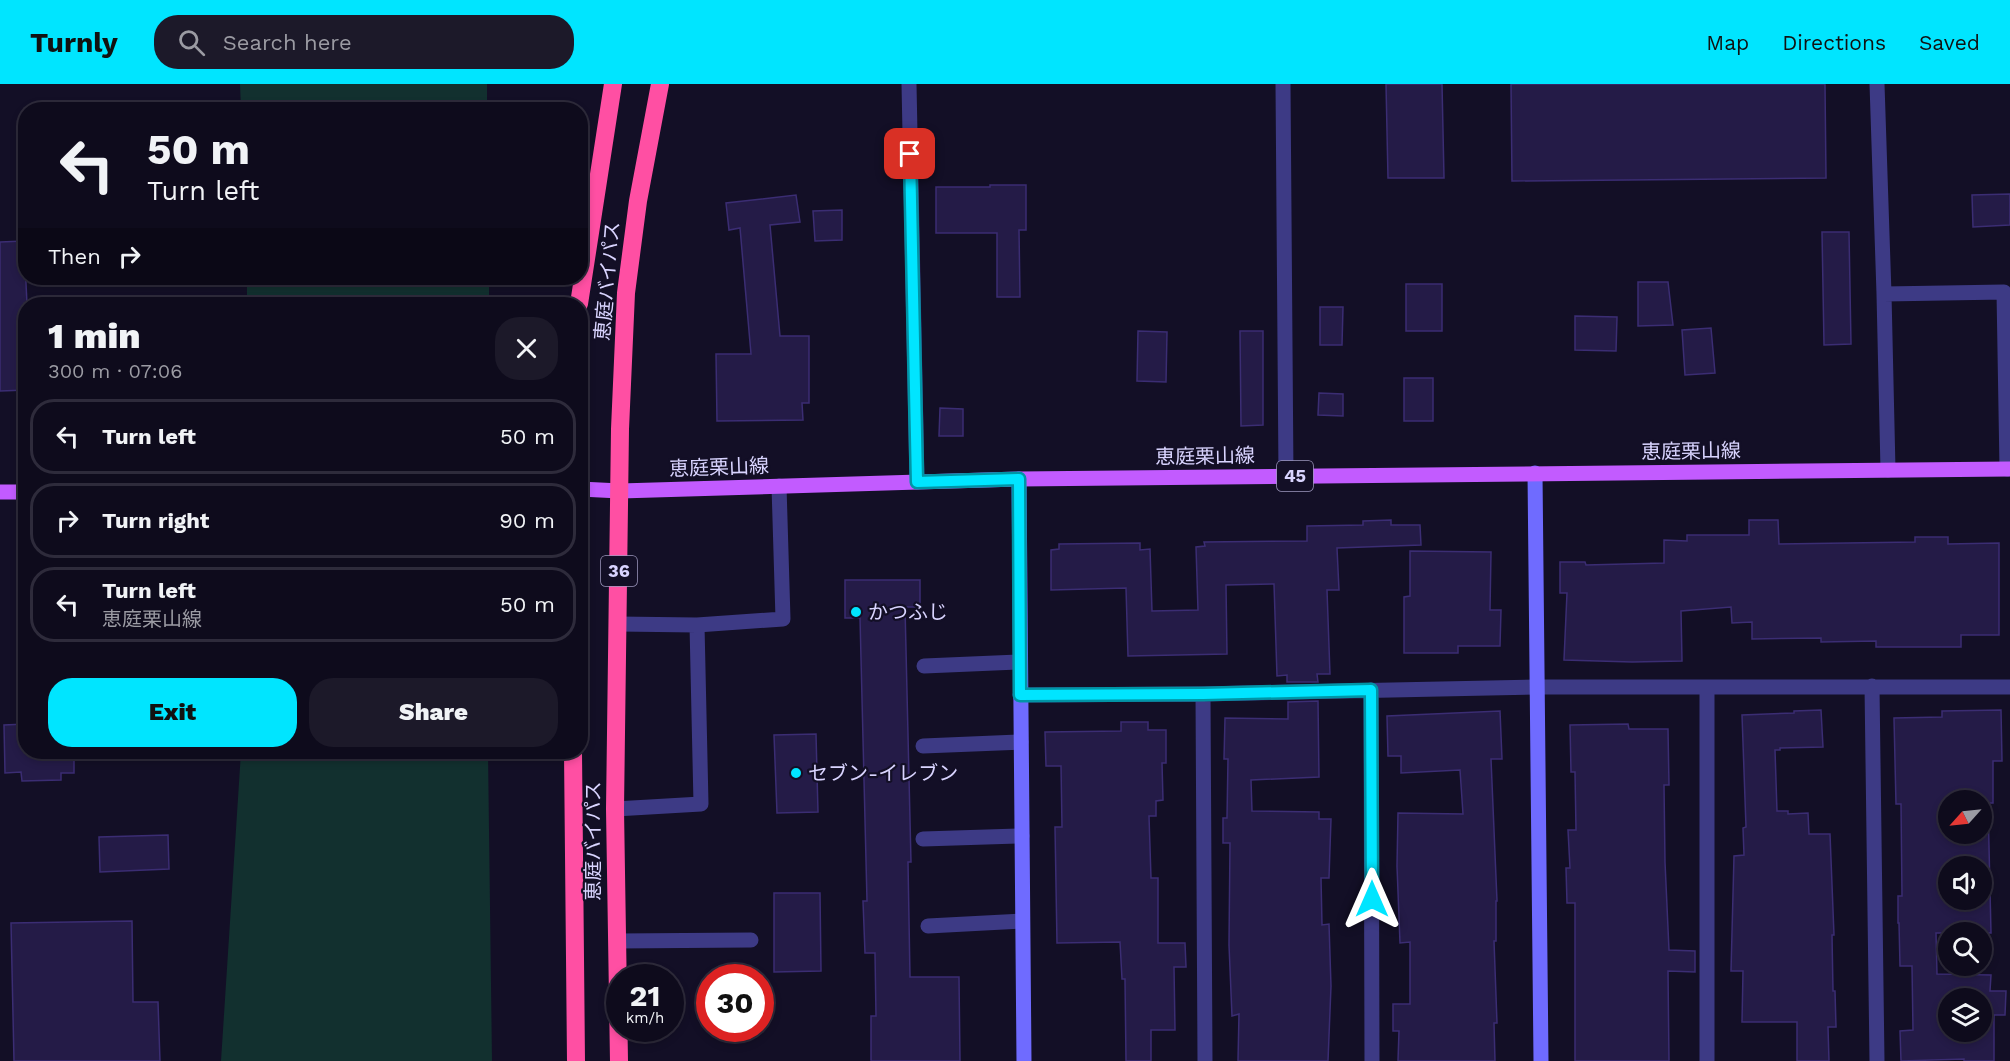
<!DOCTYPE html>
<html lang="en">
<head>
<meta charset="utf-8">
<style>
	:root { --surface:#0e0b1c; --page:#1c1929; --text:#f1f3f6; --muted:#9b9ba3; --line:#2e2b3b; --accent:#00e5ff }
	body { margin:0; font-family:"Work Sans","Noto Sans JP",sans-serif; background:var(--page); color:var(--text); height:100vh; display:flex; flex-direction:column; font-size:22px; white-space:nowrap }
	* { box-sizing:border-box; margin:0 }
	p { font-size:20px; color:var(--muted) }
	.icon { flex:none; width:33px; height:33px; fill:none; stroke:currentColor; stroke-width:2; stroke-linecap:round; stroke-linejoin:round }
	.map { position:relative; flex:1; overflow:hidden }
	.side { position:absolute; left:18px; top:213px; width:570px; height:462px; display:flex; flex-direction:column; background:var(--surface); border-radius:24px; box-shadow:0 3px 9px #0003,0 0 0 2px var(--line) }
	.side>* { flex:none }
	.hud { position:absolute; left:18px; top:18px; width:570px; height:183px; border-radius:24px; box-shadow:0 3px 9px #0003,0 0 0 2px var(--line); background:#0e0b1c; color:var(--text); overflow:hidden }
	.needle { width:39px; rotate:243deg }
	.buttons { position:absolute; left:1938px; top:706px; display:grid; gap:12px }
	.buttons a { display:grid; place-items:center; width:54px; height:54px; border-radius:50%; background:var(--surface); box-shadow:0 3px 9px #0003,0 0 0 2px var(--line); font-size:30px }
	.speed { position:absolute; left:606px; top:880px; display:flex; gap:12px; font-size:30px; font-weight:700; text-align:center }
	.speed>* { display:grid; place-content:center; width:78px; height:78px; border-radius:50%; background:var(--surface); box-shadow:0 3px 9px #0003,0 0 0 2px var(--line); line-height:1 }
	.speed small { font-size:15px; font-weight:400 }
	.speed .limit { border:9px solid #d22; background:#fff; color:#111 }
	.pin { position:absolute; display:grid; place-items:center; width:51px; height:51px; color:#fff; margin:-26px; border-radius:12px; box-shadow:0 3px 9px #0006 }
	.me { position:absolute; width:66px; margin:-33px; rotate:0deg; stroke-linejoin:round; filter:drop-shadow(0 0 4px #0008) }
	.turn { display:flex; align-items:center; gap:21px; height:126px; padding:0 30px; font-size:27px }
	.turn .icon { width:78px; height:78px; stroke-width:2.5 }
	.turn b { display:block; font-size:42px; line-height:51px }
	.then { display:flex; align-items:center; height:57px; padding:0 30px; background:#0003; gap:12px; font-size:22px }
	.round { display:grid; place-items:center; flex:none; width:63px; height:63px; border-radius:24px; background:var(--page) }
	.summary { display:flex; align-items:center; justify-content:space-between; height:102px; padding:0 30px }
	h1 { font-size:36px; font-weight:800; line-height:45px }
	.cta { display:flex; gap:12px; margin-top:auto; padding:12px 30px }
	.cta a { flex:1; height:69px; border-radius:24px; background:var(--accent); color:#111; font-size:24px; font-weight:800; line-height:69px; text-align:center }
	.cta a+a { background:var(--page); color:var(--text) }
	ul { padding:0; list-style:none }
	li { display:flex; align-items:center; gap:18px; height:75px; margin:0 12px 9px; padding:0 18px; border:3px solid var(--line); border-radius:24px }
	li div { flex:1 }
	li b { display:block; font-size:22px }
	li em { font-style:normal }
	header { display:flex; align-items:center; gap:36px; box-sizing:border-box; height:84px; padding:0 30px; background:var(--accent); color:#111 }
	header strong { font-size:28px }
	nav { display:flex; gap:33px; margin-inline-start:auto; font-size:21px }
	.search { width:420px; height:54px; background:var(--page); display:flex; align-items:center; gap:15px; box-sizing:border-box; padding:0 21px; border-radius:24px; color:var(--muted); font-size:22px }
	.map>svg:first-child { display:block }
	.green { fill:#12302f }
	.building { fill:#241b47; stroke:#3b2d73; stroke-width:1.5; fill-rule:evenodd }
	.lines { fill:none; stroke-linecap:round; stroke-linejoin:round }
	.lane { stroke:#3d3a85; stroke-width:15 }
	.street { stroke:#3d3a85; stroke-width:15 }
	.secondary { stroke:#6f6bff; stroke-width:15 }
	.primary { stroke:#c25bff; stroke-width:15 }
	.highway { stroke:#ff4fa3; stroke-width:18 }
	.route-casing { stroke:#0095a6; stroke-width:15 }
	.route { stroke:#00e5ff; stroke-width:10 }
	.poi-dot { fill:#00e5ff; stroke:#130f26; stroke-width:2 }
	.labels { text-anchor:middle; stroke-width:4.5; stroke-linejoin:round; paint-order:stroke }
	.shield { fill:#130f26; stroke:#9e99be; stroke-width:1.5 }
	.shield-label { font-size:18px; font-weight:bold; fill:#d9d4ff }
	.street-label { font-size:20px; fill:#d9d4ff; stroke:#130f26 }
	.poi-label { font-size:20px; fill:#d9d4ff; stroke:#130f26; text-anchor:start }
</style>
</head>
<body>
<header>
<strong>Turnly</strong>
<div class="search"><svg class="icon" aria-label="search" viewBox="0 0 24 24"><circle cx="10" cy="10" r="6"/><path d="M15 15l6 6"/></svg>Search here</div>
<nav><a>Map</a><a>Directions</a><a>Saved</a></nav>
</header>
<div class="map">
<svg width="2010" height="977" viewBox="0 0 2010 977">
	<rect width="100%" height="100%" fill="#130f26"/>
	<path class="green" d="M240 0H487V25H241Z
		M247 194H489V220H247Z
		M241 668H488L492 977H221Z"/>
	<path class="building" d="M1386 0H1442L1444 94H1388Z
		M1511 0H1825L1826 94 1512 97Z
		M990 101H1026V146H1019L1020 213H997V149H936V103H990Z
		M2010 110V141L1973 143 1972 111Z
		M796 111 800 138 770 141 780 252H809V319H802L803 336 717 337 716 270H751L740 144 729 146 726 119Z
		M842 126V156L815 157 813 127Z
		M1822 148H1849L1851 260 1824 261Z
		M24 157 27 220 26 306 0 307V158Z
		M1638 198H1668L1673 241 1638 242Z
		M1406 200H1442V247H1406Z
		M1320 223H1343L1342 261H1320Z
		M1575 232 1617 233 1616 267 1575 266Z
		M1711 244 1715 289 1685 291 1682 246Z
		M1138 247 1167 248 1166 298 1137 297Z
		M1240 247H1263V341L1241 342Z
		M1404 294H1433V337H1404Z
		M1319 309 1343 310V332L1318 331Z
		M940 324 963 325V352H939Z
		M1391 436V441H1420L1421 461 1337 464 1339 506H1327L1330 590H1317L1318 598H1287V591L1277 592 1274 500 1226 501 1227 570 1128 572 1126 504 1051 506V466L1059 465V460L1140 459V466L1150 465 1152 527 1198 526 1196 463 1205 462 1204 458 1307 457V442L1363 441V437Z
		M1749 436H1778L1779 460 1915 458V453H1948V460L1999 459V551H1961V563H1876V557L1821 558V554L1752 555V538L1732 539 1731 523 1681 527 1682 577 1632 578 1564 576 1567 509H1560V478H1585L1586 481 1664 479V456L1687 457V451H1749Z
		M1410 467 1491 468 1490 526H1501L1500 562H1458V569H1404V513L1410 512Z
		M845 496H920V523H905L911 778H908L910 893H959L960 977H871V932H876L875 869H865L863 817H867L860 534H845Z
		M1318 617 1319 693 1251 696 1252 727 1319 728V735H1331L1329 794H1321L1322 841 1329 840 1331 902 1328 977H1238L1239 930 1232 932 1229 861 1230 759H1223V734H1227L1228 675H1224L1225 634 1288 635V618Z
		M1821 626 1823 663 1780 664V666H1775L1777 727H1788V730L1808 729 1809 750H1830L1834 851H1832L1833 907H1835L1836 943H1828L1829 977H1797V938H1742L1743 887H1731L1734 772 1744 771 1743 744 1746 743 1742 631 1794 629V627Z
		M2001 626 2002 677H1993V719H1988L1991 849H1936L1937 890 1991 891 1990 907H2006L2005 931H1994V977H1964V975L1901 977 1900 947 1913 946 1912 882H1900L1899 839H1898V812H1902L1901 720H1896L1894 634 1942 633V627ZM1948 717H1982V750H1948ZM1948 783H1982V816H1948ZM1948 915H1982V948H1948Z
		M1500 627 1502 675H1491L1497 817H1496V857H1494L1497 939H1494L1495 977H1398L1399 947H1393V920H1410V858L1400 859 1397 782 1398 729 1463 730 1460 686 1401 689V672H1388L1387 632Z
		M1121 638H1148V646H1166V679H1162L1163 716 1156 717V732H1149L1151 794H1158V859H1185L1186 883H1174L1175 946H1151V977H1126L1125 895H1122L1120 858 1057 859 1055 743H1062L1061 682H1046L1045 648 1121 647Z
		M26 640V668H74V689H61V696L22 697 21 688 5 689 4 641Z
		M1628 640 1629 645H1668L1669 701H1664L1665 778 1669 866 1695 867V888L1668 887 1669 977H1575V819H1567L1566 784H1570L1568 746H1576L1575 688H1571L1570 641Z
		M816 650 818 728 777 729 774 651Z
		M168 751 169 785 100 788 99 753Z
		M774 809H820L821 887 774 888Z
		M132 837 133 918H158L160 977H14L11 839Z"/>
	<g class="lines">
		<path class="lane" d="M909 0 917 398
			M1283 0 1286 392
			M1877 0 1884 210
			M1888 386 1884 210 2004 208 2007 385
			M697 541 783 535 779 402
			M924 582 1020 578
			M923 662 1021 658
			M615 725 701 720 697 541 618 540
			M923 755 1022 752
			M928 842 1022 837
			M617 857 751 856"/>
		<path class="street" d="M1872 602 1877 977
			M1707 604V977
			M1371 606 1372 977
			M1203 610 1205 977
			M1020 611 1203 610 1537 603H2010"/>
		<path class="secondary" d="M1535 389 1541 977
			M1019 395 1024 977"/>
		<path class="primary" d="M580 405 620 407 1019 395 2010 385
			M0 408H26"/>
		<path class="highway" d="M579 220 613 0
			M573 668 576 977
			M619 977 615 725 620 345 626 209 638 117 660 0"/>
	</g>
	<g class="lines">
		<g class="route-casing">
			<path id="route" d="M910 70 917 398 1019 395 1020 611 1203 610 1371 606 1372 815"/>
		</g>
		<use href="#route" class="route"/>
	</g>
	<g class="poi-dot">
		<circle cx="856" cy="528" r="6"/>
		<circle cx="796" cy="689" r="6"/>
	</g>
	<g class="labels">
		<g class="shield">
			<rect x="1277" y="377" width="36" height="30" rx="4.5"/>
			<rect x="601" y="472" width="36" height="30" rx="4.5"/>
		</g>
		<g class="shield-label">
			<text x="1295" y="398">45</text>
			<text x="619" y="493">36</text>
		</g>
		<g class="street-label">
			<text transform="translate(607 197) rotate(-85)" y="7">恵庭バイパス</text>
			<text transform="translate(1691 367) rotate(-1)" y="7">恵庭栗山線</text>
			<text transform="translate(1205 372) rotate(-1)" y="7">恵庭栗山線</text>
			<text transform="translate(719 383) rotate(-2)" y="7">恵庭栗山線</text>
			<text transform="translate(593 757) rotate(-90)" y="7">恵庭バイパス</text>
		</g>
		<g class="poi-label">
			<text x="868" y="535">かつふじ</text>
			<text x="808" y="696">セブン-イレブン</text>
		</g>
	</g>
</svg>
<div class="buttons">
<a><svg class="needle" viewBox="-14 -14 28 28"><path d="M0-13l5 13h-10z" fill="#e53935"/><path d="M0 13l5-13h-10z" fill="#9b9ba3"/></svg></a>
<a><svg class="icon" aria-label="sound" viewBox="0 0 24 24"><path d="M4 9h4l5-4v14l-5-4H4zM17 9q2 3 0 6"/></svg></a>
<a><svg class="icon" aria-label="search" viewBox="0 0 24 24"><circle cx="10" cy="10" r="6"/><path d="M15 15l6 6"/></svg></a>
<a><svg class="icon" aria-label="layers" viewBox="0 0 24 24"><path d="M12 4l9 5-9 5-9-5zM3 14l9 5 9-5"/></svg></a>
</div>
<div class="speed"><div>21<small>km/h</small></div><div class="limit">30</div></div>
<div class="pin" style="left:910px;top:70px;background:#d93025"><svg class="icon" aria-label="arrive" viewBox="0 0 24 24"><path d="M6 21V4h12l-3 4 3 4H6"/></svg></div>
<svg class="me" style="left:1372px;top:815px" viewBox="-20 -20 40 40"><path d="M0-17L14 15 0 8-14 15z" fill="#00e5ff" stroke="#fff" stroke-width="4"/></svg>
<div class="hud">
<div class="turn"><svg class="icon" aria-label="left" viewBox="0 0 24 24"><path d="M17 20v-9H6M10 6l-5 5 5 5"/></svg><div><b>50 m</b>Turn left</div></div>
<div class="then">Then<svg class="icon" aria-label="right" viewBox="0 0 24 24"><path d="M7 20v-9h11M14 6l5 5-5 5"/></svg></div>
</div>
<section class="side">
<div class="summary"><div><h1>1 min</h1><p>300 m · 07:06</p></div><a class="round"><svg class="icon" aria-label="close" viewBox="0 0 24 24"><path d="M6 6l12 12M18 6L6 18"/></svg></a></div>
<ul>
<li><svg class="icon" aria-label="left" viewBox="0 0 24 24"><path d="M17 20v-9H6M10 6l-5 5 5 5"/></svg><div><b>Turn left</b></div><em>50 m</em></li>
<li><svg class="icon" aria-label="right" viewBox="0 0 24 24"><path d="M7 20v-9h11M14 6l5 5-5 5"/></svg><div><b>Turn right</b></div><em>90 m</em></li>
<li><svg class="icon" aria-label="left" viewBox="0 0 24 24"><path d="M17 20v-9H6M10 6l-5 5 5 5"/></svg><div><b>Turn left</b><p>恵庭栗山線</p></div><em>50 m</em></li>
</ul>
<div class="cta"><a>Exit</a><a>Share</a></div>
</section>
</div>
</body>
</html>
